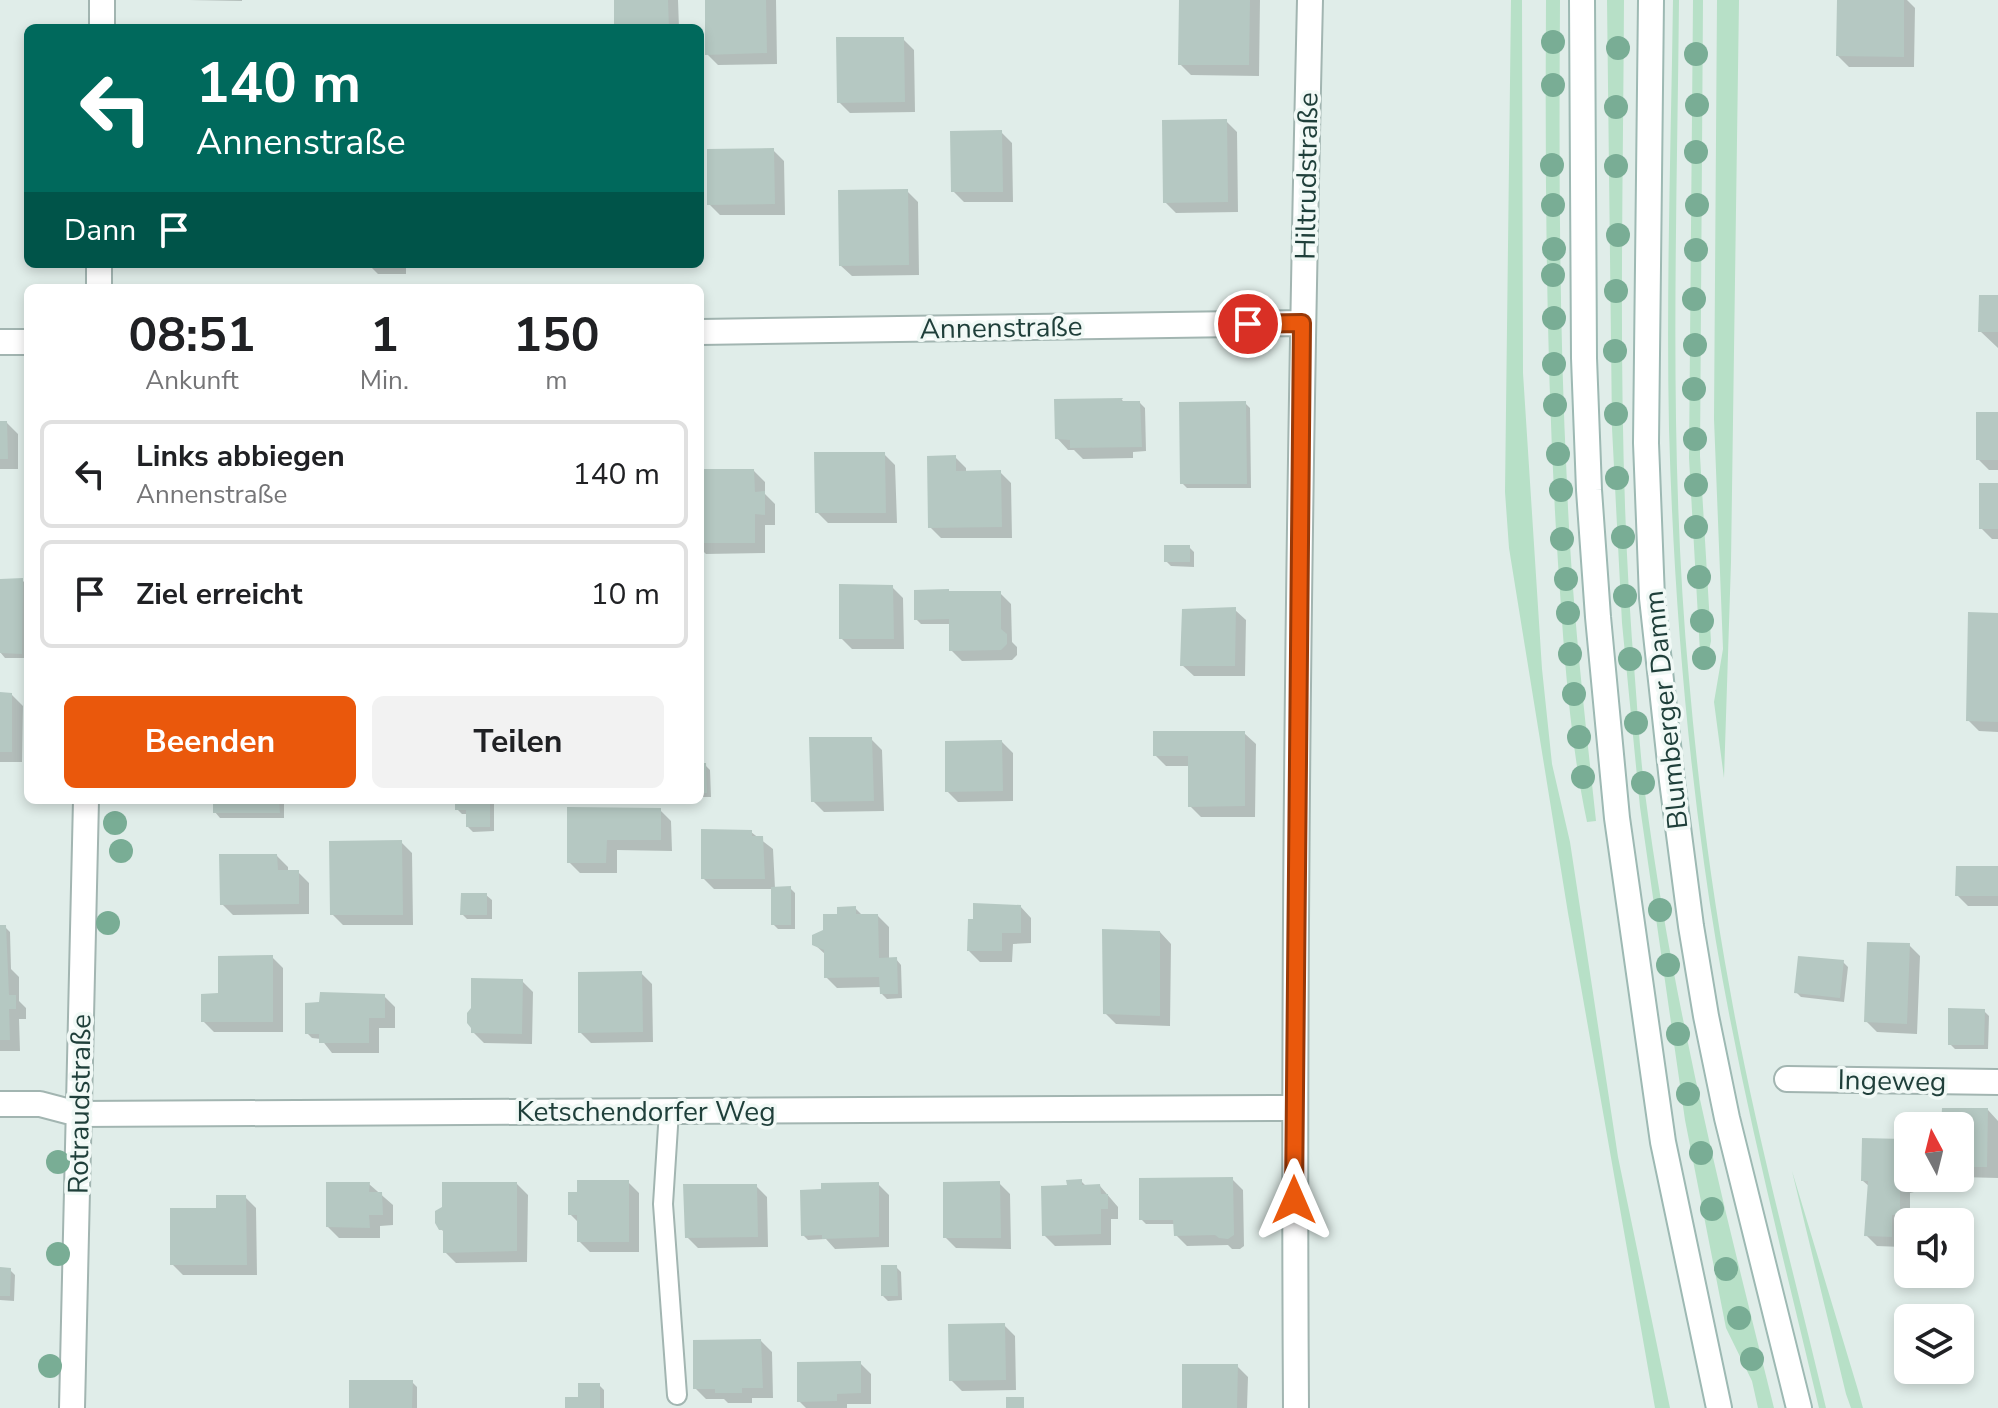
<!DOCTYPE html>
<html lang="de">
<head>
<meta charset="utf-8">
<style>
	:root { --surface:#fff; --page:#f2f2f2; --text:#202124; --muted:#757577; --line:#e0e0e0; --accent:#ea580c }
	body { margin:0; font-family:"Nunito Sans",sans-serif; background:var(--page); color:var(--text); height:100vh; display:flex; flex-direction:column; font-size:30px; white-space:nowrap }
	* { box-sizing:border-box; margin:0 }
	p { font-size:26px; color:var(--muted) }
	.icon { flex:none; width:44px; height:44px; fill:none; stroke:currentColor; stroke-width:2; stroke-linecap:round; stroke-linejoin:round }
	.map { position:relative; flex:1; overflow:hidden }
	.sheet { position:absolute; left:24px; top:284px; width:680px; height:520px; display:flex; flex-direction:column; background:var(--surface); border-radius:12px; box-shadow:0 4px 12px #0003 }
	.sheet>* { flex:none }
	.hud { position:absolute; left:24px; top:24px; width:680px; height:244px; border-radius:12px; box-shadow:0 4px 12px #0003; background:#00695c; color:#fff; overflow:hidden }
	.needle { width:52px; rotate:353deg }
	.buttons { position:absolute; left:1894px; top:1112px; display:grid; gap:16px }
	.buttons a { display:grid; place-items:center; width:80px; height:80px; border-radius:12px; background:var(--surface); box-shadow:0 4px 12px #0003; font-size:40px }
	.pin { position:absolute; display:grid; place-items:center; width:68px; height:68px; color:#fff; margin:-34px; border:4px solid #fff; border-radius:50%; box-shadow:0 2px 8px #0007 }
	.me { position:absolute; width:88px; margin:-44px; rotate:0deg; stroke-linejoin:round; filter:drop-shadow(0 0 6px #0008) }
	.turn { display:flex; align-items:center; gap:28px; height:168px; padding:0 40px; font-size:36px }
	.turn .icon { width:104px; height:104px; stroke-width:2.5 }
	.turn b { display:block; font-size:56px; line-height:68px }
	.then { display:flex; align-items:center; height:76px; padding:0 40px; background:#0003; gap:16px; font-size:30px }
	.eta { display:flex; justify-content:space-evenly; align-items:center; height:136px; text-align:center }
	.eta b { font-size:48px; font-weight:700; line-height:56px }
	.action { display:flex; gap:16px; margin-top:auto; padding:16px 40px }
	.action a { flex:1; height:92px; border-radius:12px; background:var(--accent); color:#fff; font-size:32px; font-weight:700; line-height:92px; text-align:center }
	.action a+a { background:var(--page); color:var(--text) }
	ul { padding:0; list-style:none }
	li { display:flex; align-items:center; gap:24px; height:108px; margin:0 16px 12px; padding:0 24px; border:4px solid var(--line); border-radius:12px }
	li div { flex:1 }
	li b { display:block; font-size:30px }
	li em { font-style:normal }
	.map>svg:first-child { display:block }
	.green { fill:#b7e0c7 }
	.shadow { fill:#0003 }
	.building { fill:#b5c8c2 }
	.lines { fill:none; stroke-linecap:round; stroke-linejoin:round }
	.lane-casing { stroke:#a2b5b1; stroke-width:22 }
	.street-casing { stroke:#a2b5b1; stroke-width:28 }
	.secondary-casing { stroke:#9db9b3; stroke-width:28 }
	.lane { stroke:#fff; stroke-width:18 }
	.street { stroke:#fff; stroke-width:24 }
	.secondary { stroke:#fff; stroke-width:24 }
	.tree { fill:#79ad95 }
	.route-casing { stroke:#983908; stroke-width:20 }
	.route { stroke:#ea580c; stroke-width:14 }
	.labels { text-anchor:middle; stroke-width:7; stroke-linejoin:round; paint-order:stroke }
	.street-label { font-size:28px; fill:#1f3f3a; stroke:#f1f9f6 }
</style>
</head>
<body>
<div class="map">
<svg width="1998" height="1408" viewBox="0 0 1998 1408">
	<rect width="100%" height="100%" fill="#e0ede9"/>
	<path class="green" d="M1511 0H1522L1523 373 1542 669 1552 764 1570 842 1618 1157 1670 1408H1655L1568 913 1509 548 1505 492Z
		M1546 0H1560C1559 161 1559 323 1567 484 1571 596 1584 709 1596 821L1587 822C1569 737 1564 650 1558 563 1546 376 1545 188 1546 0Z
		M1607 0H1624C1623 226 1616 453 1635 679 1638 717 1640 755 1645 793 1672 1001 1723 1204 1774 1408H1758L1752 1381 1726 1328 1685 1120 1640 807 1622 623 1612 428Z
		M1673 0H1679C1677 226 1668 453 1689 679 1698 783 1711 887 1730 990 1755 1131 1793 1269 1826 1408H1819C1776 1227 1729 1047 1704 863 1684 719 1673 574 1669 429 1666 286 1671 143 1673 0Z
		M1693 0H1703L1700 456 1711 641 1705 670H1701L1689 458Z
		M1717 0H1739L1731 562 1724 778 1714 702 1723 649 1714 419Z
		M1792 1171 1858 1390 1863 1408H1851L1846 1394Z"/>
	<path class="shadow" d="M189 0H242V1Z
		M616 0H678L679 28H616Z
		M707 0H776L777 64 718 65 707 54Z
		M1181 0H1260L1259 76 1191 75 1180 64Z
		M1839 0H1907L1915 8 1914 67H1849L1838 56Z
		M903 39 914 50 915 112 850 113 839 102Z
		M1226 121 1237 132 1238 212 1176 213 1165 202Z
		M1001 132 1012 143 1013 202H964L953 191Z
		M773 150 784 161 785 215H720L709 204Z
		M907 191 918 202 919 275 852 276 840 265Z
		M368 264H406V274H378Z
		M595 264H666V266H597Z
		M1998 297V348L1980 331Z
		M1122 400 1125 403H1140L1145 408 1146 451 1133 452V458L1083 459 1074 450H1068L1057 438 1056 401Z
		M1245 403 1250 408 1251 488H1187L1182 483Z
		M1998 414V470H1989L1978 459Z
		M0 423H7L18 434V469H0Z
		M884 454 895 465 897 523H828L817 512Z
		M955 457 966 468V472H1000L1011 483 1012 538H941L930 527Z
		M700 471H754L765 482V494L775 504V525H765V553L706 554 700 548Z
		M1998 485V539H1992L1981 528Z
		M1189 547 1194 552V567L1171 566 1166 561Z
		M22 580 27 585 26 658H5L0 652Z
		M892 587 903 598 904 649H852L841 638Z
		M951 593H1000L1011 604 1012 642 1017 647V655L1012 660 962 661 951 650V624H921L916 619Z
		M1235 610 1246 620 1245 676H1194L1182 665Z
		M1998 615V732L1979 731 1968 720Z
		M0 694 12 695 23 706 22 762H0Z
		M1244 733 1256 744 1255 817H1201L1190 806V766H1166L1155 755Z
		M871 739 882 750 884 811 824 812 813 801Z
		M1002 742 1013 753V801L958 802 947 791Z
		M700 765H705L710 770 711 797H700Z
		M215 800H284V818H220L215 812Z
		M457 800H494V831L473 832 468 827V814H462L457 809Z
		M569 809 660 810 671 821 672 851 617 850V873H580L569 862Z
		M751 832 773 849 775 888H790L795 893V929H778L773 924V889H714L703 878Z
		M401 842 412 853 413 925H343L332 914Z
		M277 856 288 867V872H298L309 883V914L233 915 222 904Z
		M1998 868V906H1968L1957 895Z
		M486 895 492 900V919H467L462 914Z
		M1020 906 1031 918V943L1013 944 1012 962H980L969 951 975 921Z
		M855 908 863 916H878L889 927V959H896L901 965 902 998 887 999 882 994V987L837 988 826 977V955L814 944 839 916Z
		M0 927H5L10 932 11 969 19 977V1001L26 1008V1019H19L20 1051H0Z
		M1160 932 1171 944 1170 1026 1116 1024 1105 1013Z
		M1909 945 1920 956 1917 1034 1877 1032 1866 1021Z
		M272 957 283 968V1032H214L203 1021 220 995Z
		M1843 962 1848 967 1844 1002 1801 997 1796 992Z
		M641 973 652 984 653 1042 591 1043 580 1032Z
		M522 981 533 992 532 1044 484 1043 473 1032Z
		M384 996 395 1007V1028H379V1053H332L321 1039 312 1038 307 1033Z
		M1984 1011 1989 1016 1988 1049H1955L1950 1044Z
		M1988 1110 1998 1121V1178L1960 1177V1126H1943Z
		M1904 1140 1908 1145V1178H1914V1192L1910 1193V1222L1908 1225H1902V1247L1877 1246 1866 1235 1870 1187 1863 1181Z
		M1232 1179 1243 1190 1244 1246 1240 1249H1232L1228 1245 1187 1246 1176 1235 1175 1224H1146L1141 1219Z
		M1081 1181 1087 1187 1100 1186 1118 1207V1219H1111V1245L1055 1246 1044 1235Z
		M628 1182 639 1193V1252H590L579 1241V1223L570 1214Z
		M999 1183 1010 1194 1011 1249 956 1248 945 1237Z
		M369 1184 393 1205V1225L380 1226V1238H339L328 1227Z
		M517 1184 528 1195 527 1262 456 1263 445 1252V1233L441 1229Z
		M878 1184 889 1195V1247L835 1249 826 1239 808 1240 803 1235Z
		M756 1186 767 1197 768 1247 698 1248 687 1237Z
		M245 1197 256 1208 257 1275H183L172 1264 218 1210Z
		M896 1267 901 1272 902 1300 888 1301 883 1296Z
		M0 1269 10 1270 15 1275 14 1301 0 1300Z
		M1004 1325 1015 1336 1016 1390 962 1391 951 1380Z
		M761 1341 772 1352 773 1398H752V1403H728L724 1399H706L695 1388Z
		M860 1363 871 1374V1404H847V1408H806L799 1401Z
		M1237 1366 1248 1377 1247 1408H1184Z
		M412 1382 417 1387V1408H351Z
		M599 1385 604 1390V1408H567Z"/>
	<path class="building" d="M614 0H668L669 28H614Z
		M705 0H766L767 53 705 55Z
		M1179 0H1250L1249 65H1178Z
		M1837 0H1904V57L1836 56Z
		M836 37H904L905 102 837 103Z
		M1227 119 1228 202 1163 203 1162 120Z
		M1002 130 1003 192H951L950 131Z
		M774 148 775 204 707 205V149Z
		M908 189 909 265 839 266 838 190Z
		M1979 295H1998V332H1978Z
		M1123 398 1121 401H1140L1142 447 1070 448V440L1055 439 1054 399Z
		M1246 401 1247 484H1180L1179 402Z
		M1976 412H1998V460H1976Z
		M0 421H7L8 459H0Z
		M814 452H885L886 513H815Z
		M956 455V471L1001 470 1002 527 928 528 927 456Z
		M700 469H754L755 492 765 491V515L755 514V543H700Z
		M1979 483H1998V529H1979Z
		M1164 545H1190V562H1164Z
		M23 578 22 654 0 653V579Z
		M839 584 893 585 894 639H839Z
		M949 589V591H1001V629L1007 634V644L1001 650 949 651V619L914 620V590Z
		M1236 607 1235 666H1180L1182 609Z
		M1968 612 1998 613V722L1966 721Z
		M0 692 12 693V752H0Z
		M1153 731H1245V806L1188 807V756H1153Z
		M809 737H872L874 801 811 802Z
		M1002 740 1003 791 945 792V741Z
		M700 763H706L707 793H700Z
		M213 800H279L280 813H213Z
		M455 800H490V827H466V810H455Z
		M567 807 661 808V840H607L606 863H567Z
		M701 829 752 830V836H763L765 879H701Z
		M402 840 403 915H330L329 841Z
		M219 854H277L278 870H299V904L220 905Z
		M1956 866H1998V896H1955Z
		M791 886V925H771V887Z
		M461 893H487V915H460Z
		M973 903 1021 905V933H1002V951H967L968 919H973Z
		M856 906V914H878L879 958 897 957 898 994H880L879 977 824 978V950L812 945V935L823 930V914H837V907Z
		M0 925H6L9 995H16V1009H9L10 1040H0Z
		M1102 929 1160 931V1016L1103 1014Z
		M1867 942 1910 943 1907 1024 1864 1022Z
		M273 955V1022H201V994L218 993V956Z
		M1798 956 1844 960 1840 998 1794 993Z
		M642 971 643 1032 578 1033V972Z
		M471 978 523 979 522 1034 471 1033V1028L467 1023V1013L471 1008Z
		M320 992 385 994V1018H369V1043H319V1034H305V1003L319 1002Z
		M1948 1008 1985 1009 1984 1045H1948Z
		M1942 1108H1988L1987 1167H1960V1126H1941Z
		M1862 1138 1904 1139V1182H1900V1215H1892V1237L1864 1236 1868 1181H1861Z
		M1233 1177 1234 1235 1228 1239 1219 1238 1215 1235 1174 1236 1173 1220H1139V1178Z
		M1082 1179V1185L1100 1184 1101 1194H1108V1209H1101V1234L1042 1236 1041 1186 1067 1185 1066 1180Z
		M577 1180H629V1242H577V1215H568V1192H577Z
		M1000 1181 1001 1238H943V1182Z
		M326 1182H370L369 1192H382L383 1215H369L370 1228 326 1227Z
		M442 1182H517V1251L443 1253V1230H439L435 1223V1211L442 1207Z
		M879 1182V1237L822 1239V1235L801 1236 800 1190 821 1189V1183Z
		M683 1184H757L758 1237 685 1238Z
		M216 1195H246L247 1265H170V1208H216Z
		M881 1265H897L898 1296H881Z
		M0 1267 11 1268 10 1296H0Z
		M1005 1323 1006 1380 949 1381 948 1324Z
		M761 1339 763 1388H742V1393H715V1389H693V1340Z
		M861 1361V1393L837 1394V1401L797 1402V1362Z
		M1182 1364H1238L1237 1408H1182Z
		M349 1380H413L412 1408H349Z
		M578 1383H600V1408H565V1397H578Z
		M1006 1397H1024V1408H1006Z"/>
	<g class="lines">
		<g class="lane-casing">
			<path id="lane" d="M669 1111 663 1204 677 1395"/>
		</g>
		<g class="street-casing">
			<path id="street" d="M102 28V0
				M99 288V264
				M700 332 1302 323
				M0 342H28
				M1787 1079 1998 1082
				M0 1104H40L78 1114 1293 1108
				M72 1408 86 800
				M1296 1408C1293 939 1299 469 1310 0"/>
		</g>
		<g class="secondary-casing">
			<path id="secondary" d="M1582 0 1584 358 1589 490 1598 617 1617 818 1663 1142 1719 1408
				M1651 0 1646 443 1652 598 1672 781 1691 926 1706 1016 1727 1118 1799 1408"/>
		</g>
		<use href="#lane" class="lane"/>
		<use href="#street" class="street"/>
		<use href="#secondary" class="secondary"/>
	</g>
	<g class="tree">
		<circle cx="1553" cy="42" r="12"/>
		<circle cx="1618" cy="48" r="12"/>
		<circle cx="1696" cy="54" r="12"/>
		<circle cx="1553" cy="85" r="12"/>
		<circle cx="1697" cy="105" r="12"/>
		<circle cx="1616" cy="107" r="12"/>
		<circle cx="1696" cy="152" r="12"/>
		<circle cx="1552" cy="165" r="12"/>
		<circle cx="1616" cy="166" r="12"/>
		<circle cx="1553" cy="205" r="12"/>
		<circle cx="1697" cy="205" r="12"/>
		<circle cx="1618" cy="235" r="12"/>
		<circle cx="1554" cy="249" r="12"/>
		<circle cx="1696" cy="250" r="12"/>
		<circle cx="1553" cy="275" r="12"/>
		<circle cx="1616" cy="291" r="12"/>
		<circle cx="1694" cy="299" r="12"/>
		<circle cx="1554" cy="318" r="12"/>
		<circle cx="1695" cy="345" r="12"/>
		<circle cx="1615" cy="351" r="12"/>
		<circle cx="1554" cy="364" r="12"/>
		<circle cx="1694" cy="389" r="12"/>
		<circle cx="1555" cy="405" r="12"/>
		<circle cx="1616" cy="414" r="12"/>
		<circle cx="1695" cy="439" r="12"/>
		<circle cx="1558" cy="454" r="12"/>
		<circle cx="1617" cy="478" r="12"/>
		<circle cx="1696" cy="485" r="12"/>
		<circle cx="1561" cy="490" r="12"/>
		<circle cx="1696" cy="527" r="12"/>
		<circle cx="1623" cy="537" r="12"/>
		<circle cx="1562" cy="539" r="12"/>
		<circle cx="1699" cy="577" r="12"/>
		<circle cx="1566" cy="579" r="12"/>
		<circle cx="1625" cy="596" r="12"/>
		<circle cx="1568" cy="613" r="12"/>
		<circle cx="1702" cy="621" r="12"/>
		<circle cx="1570" cy="654" r="12"/>
		<circle cx="1704" cy="658" r="12"/>
		<circle cx="1630" cy="659" r="12"/>
		<circle cx="1574" cy="694" r="12"/>
		<circle cx="1636" cy="723" r="12"/>
		<circle cx="1579" cy="737" r="12"/>
		<circle cx="1583" cy="777" r="12"/>
		<circle cx="1643" cy="783" r="12"/>
		<circle cx="115" cy="823" r="12"/>
		<circle cx="121" cy="851" r="12"/>
		<circle cx="1660" cy="910" r="12"/>
		<circle cx="108" cy="923" r="12"/>
		<circle cx="1668" cy="965" r="12"/>
		<circle cx="1678" cy="1034" r="12"/>
		<circle cx="1688" cy="1094" r="12"/>
		<circle cx="1701" cy="1153" r="12"/>
		<circle cx="58" cy="1162" r="12"/>
		<circle cx="1712" cy="1209" r="12"/>
		<circle cx="58" cy="1254" r="12"/>
		<circle cx="1726" cy="1269" r="12"/>
		<circle cx="1739" cy="1318" r="12"/>
		<circle cx="1752" cy="1359" r="12"/>
		<circle cx="50" cy="1366" r="12"/>
	</g>
	<g class="lines">
		<g class="route-casing">
			<path id="route" d="M1248 324 1302 323 1294 1200"/>
		</g>
		<use href="#route" class="route"/>
	</g>
	<g class="labels">
		<g class="street-label">
			<text transform="translate(1306 176) rotate(-89)" y="10">Hiltrudstraße</text>
			<text transform="translate(1001 327) rotate(-1)" y="10">Annenstraße</text>
			<text transform="translate(1665 710) rotate(-96)" y="10">Blumberger Damm</text>
			<text transform="translate(1892 1080) rotate(1)" y="10">Ingeweg</text>
			<text transform="translate(79 1104) rotate(-89)" y="10">Rotraudstraße</text>
			<text x="646" y="1121">Ketschendorfer Weg</text>
		</g>
	</g>
</svg>
<div class="buttons">
<a><svg class="needle" viewBox="-14 -14 28 28"><path d="M0-13l5 13h-10z" fill="#e53935"/><path d="M0 13l5-13h-10z" fill="#757577"/></svg></a>
<a><svg class="icon" aria-label="sound" viewBox="0 0 24 24"><path d="M4 9h4l5-4v14l-5-4H4zM17 9q2 3 0 6"/></svg></a>
<a><svg class="icon" aria-label="layers" viewBox="0 0 24 24"><path d="M12 4l9 5-9 5-9-5zM3 14l9 5 9-5"/></svg></a>
</div>
<div class="pin" style="left:1248px;top:324px;background:#d93025"><svg class="icon" aria-label="arrive" viewBox="0 0 24 24"><path d="M6 21V4h12l-3 4 3 4H6"/></svg></div>
<svg class="me" style="left:1294px;top:1200px" viewBox="-20 -20 40 40"><path d="M0-17L14 15 0 8-14 15z" fill="#ea580c" stroke="#fff" stroke-width="4"/></svg>
<div class="hud">
<div class="turn"><svg class="icon" aria-label="left" viewBox="0 0 24 24"><path d="M17 20v-9H6M10 6l-5 5 5 5"/></svg><div><b>140 m</b>Annenstraße</div></div>
<div class="then">Dann<svg class="icon" aria-label="arrive" viewBox="0 0 24 24"><path d="M6 21V4h12l-3 4 3 4H6"/></svg></div>
</div>
<section class="sheet">
<div class="eta">
<div><b>08:51</b><p>Ankunft</p></div>
<div><b>1</b><p>Min.</p></div>
<div><b>150</b><p>m</p></div>
</div>
<ul>
<li><svg class="icon" aria-label="left" viewBox="0 0 24 24"><path d="M17 20v-9H6M10 6l-5 5 5 5"/></svg><div><b>Links abbiegen</b><p>Annenstraße</p></div><em>140 m</em></li>
<li><svg class="icon" aria-label="arrive" viewBox="0 0 24 24"><path d="M6 21V4h12l-3 4 3 4H6"/></svg><div><b>Ziel erreicht</b></div><em>10 m</em></li>
</ul>
<div class="action"><a>Beenden</a><a>Teilen</a></div>
</section>
</div>
</body>
</html>
